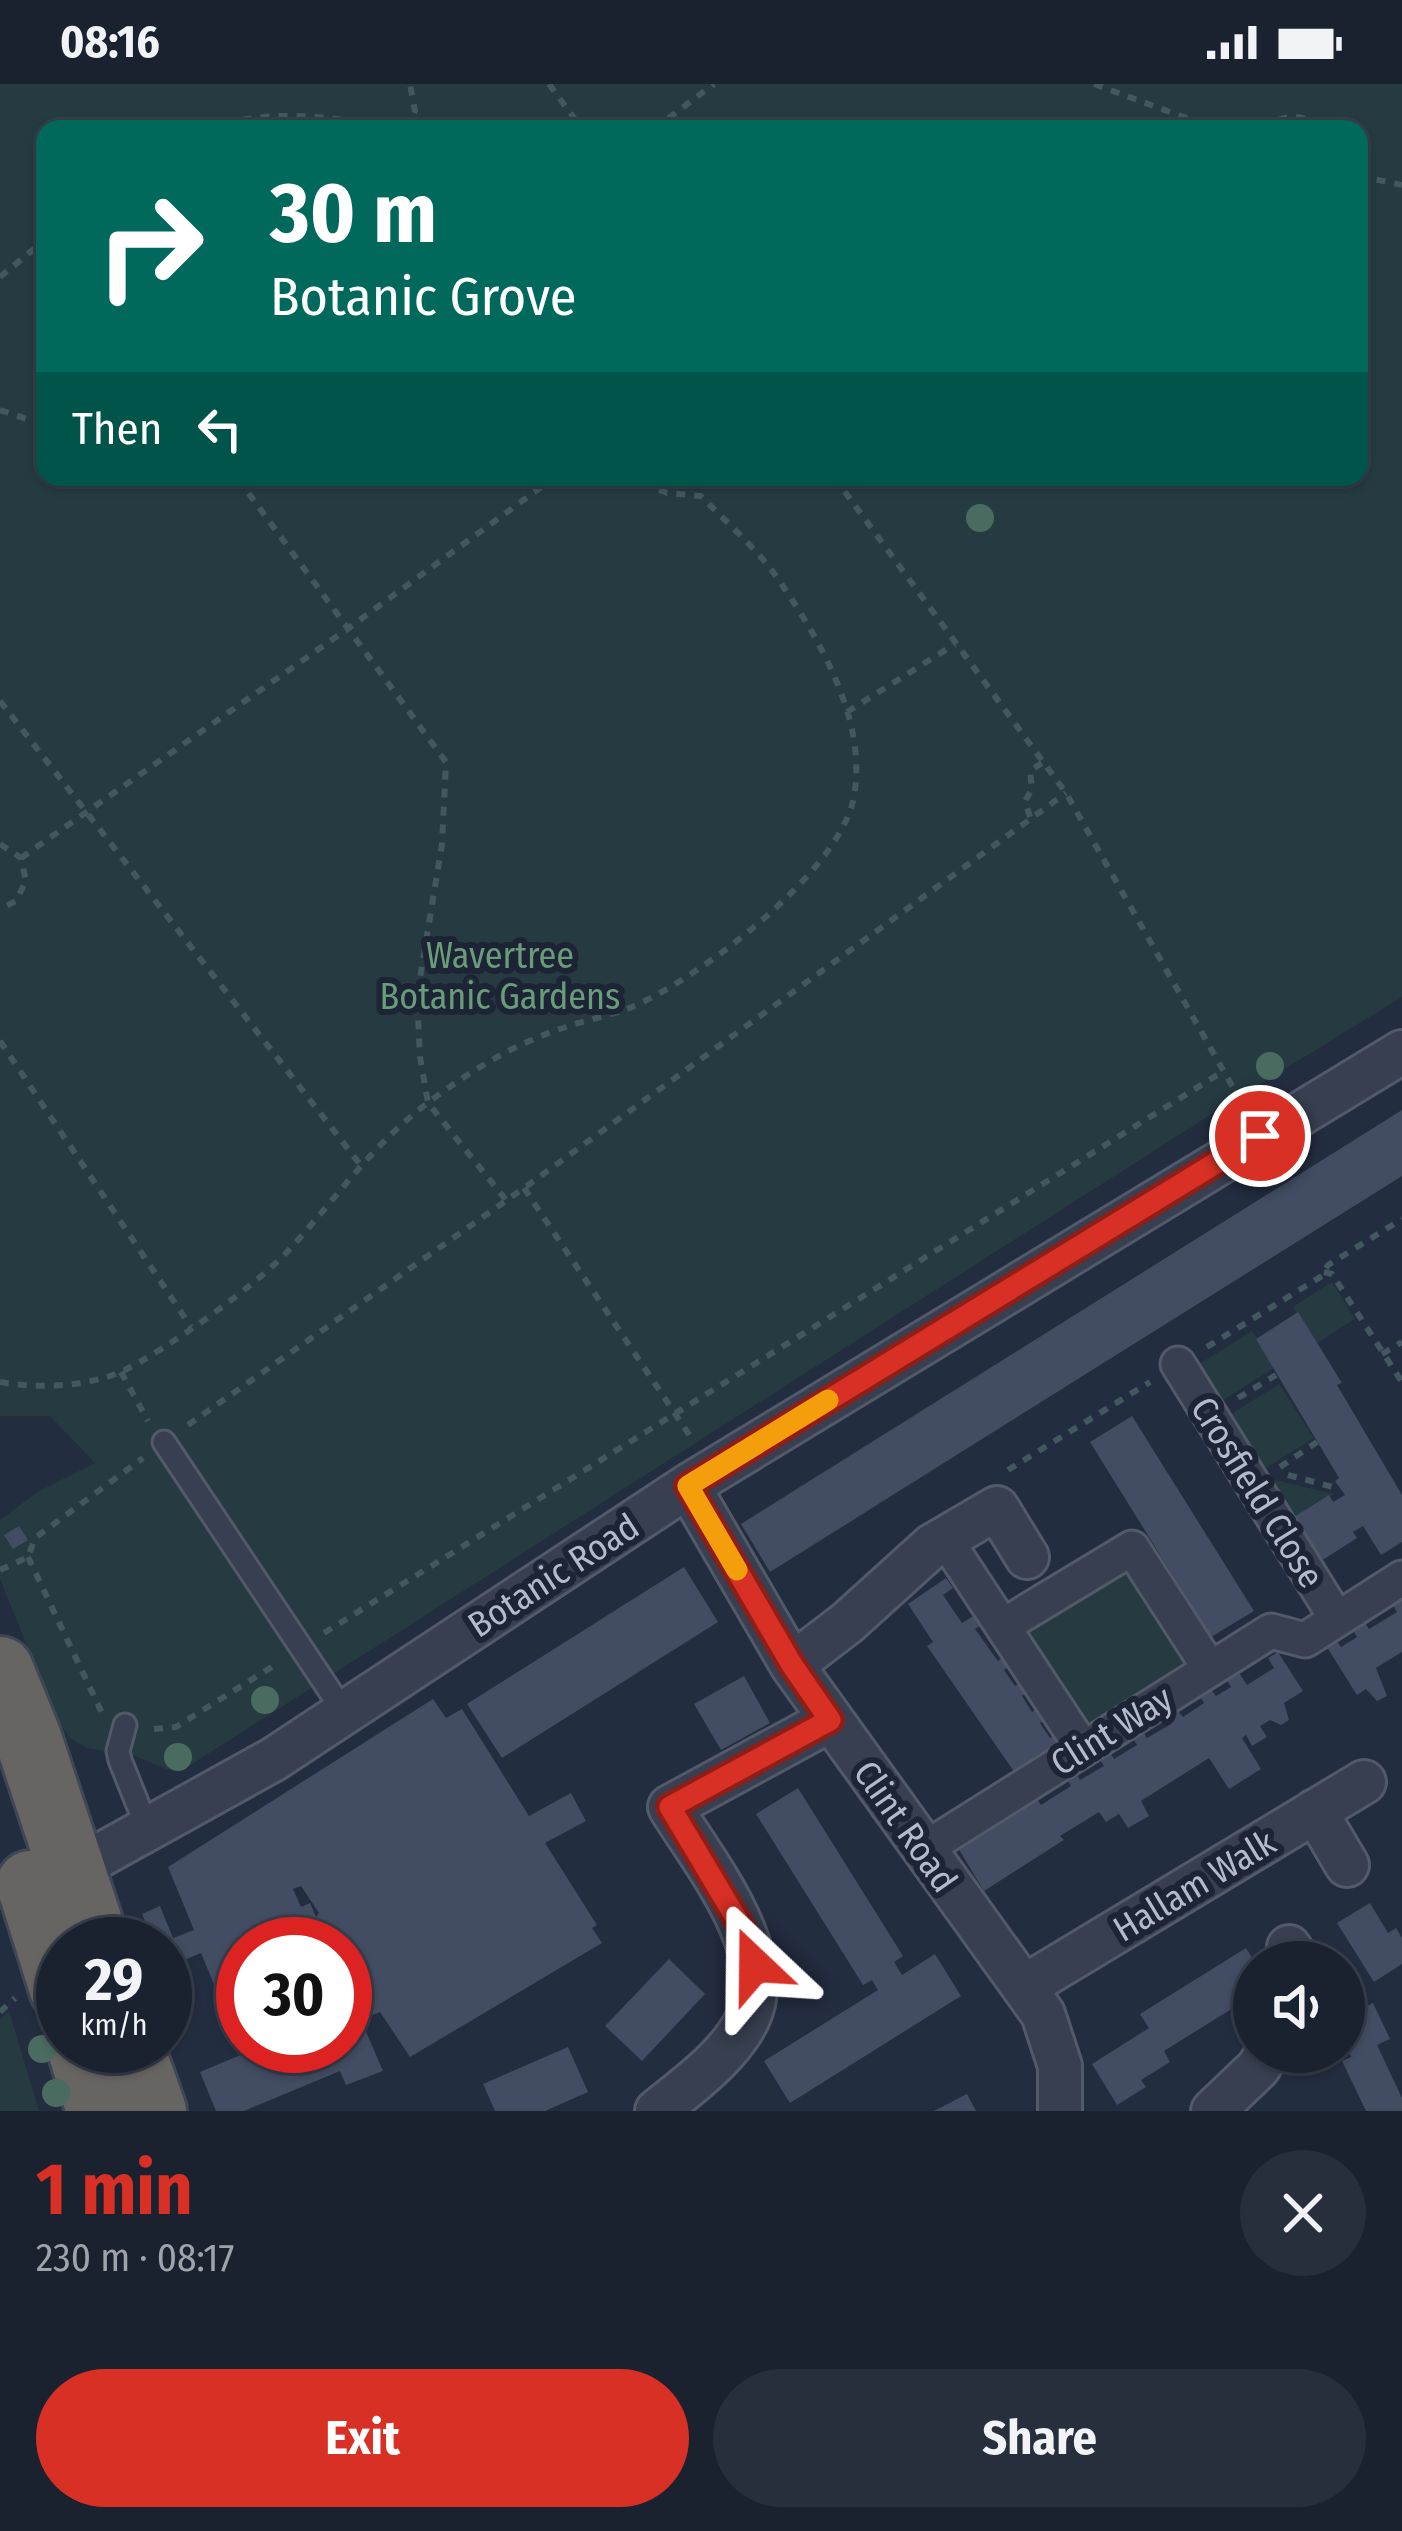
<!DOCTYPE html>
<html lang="en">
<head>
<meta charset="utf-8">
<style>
	:root { --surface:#1a2230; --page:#272f3c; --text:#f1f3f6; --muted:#9fa4ab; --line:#383f4c; --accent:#d93025 }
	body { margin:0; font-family:"Fira Sans Condensed",sans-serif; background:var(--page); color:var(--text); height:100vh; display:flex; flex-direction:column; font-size:45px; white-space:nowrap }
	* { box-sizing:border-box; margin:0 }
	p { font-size:39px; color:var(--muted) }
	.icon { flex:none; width:66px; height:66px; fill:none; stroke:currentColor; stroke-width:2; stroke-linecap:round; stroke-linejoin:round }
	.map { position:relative; height:2027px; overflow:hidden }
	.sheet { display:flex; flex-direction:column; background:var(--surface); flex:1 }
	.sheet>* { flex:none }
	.hud { position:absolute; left:36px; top:36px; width:1332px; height:366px; border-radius:24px; box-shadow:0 3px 9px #0004,0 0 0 3px var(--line); background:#00695c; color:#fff; overflow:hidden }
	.controls { position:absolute; left:1233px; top:1857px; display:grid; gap:24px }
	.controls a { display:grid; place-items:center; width:132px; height:132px; border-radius:50%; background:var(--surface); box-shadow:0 3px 9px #0004,0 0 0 3px var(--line); font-size:60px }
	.speed { position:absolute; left:36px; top:1833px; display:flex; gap:24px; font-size:60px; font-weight:700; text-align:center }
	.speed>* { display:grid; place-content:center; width:156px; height:156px; border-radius:50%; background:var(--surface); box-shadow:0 3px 9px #0004,0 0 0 3px var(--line); line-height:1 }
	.speed small { font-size:30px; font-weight:400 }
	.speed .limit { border:18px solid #d22; background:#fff; color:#111 }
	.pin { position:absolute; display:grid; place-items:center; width:102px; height:102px; color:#fff; margin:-51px; border:6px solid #fff; border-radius:50%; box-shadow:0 3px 12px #0007 }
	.me { position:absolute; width:132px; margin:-66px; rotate:337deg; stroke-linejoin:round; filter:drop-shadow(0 0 9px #0008) }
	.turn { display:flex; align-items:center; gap:42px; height:252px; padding:0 36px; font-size:54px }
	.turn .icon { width:156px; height:156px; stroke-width:2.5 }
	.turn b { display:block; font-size:84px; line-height:102px }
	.then { display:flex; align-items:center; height:114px; padding:0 36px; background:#0003; gap:24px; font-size:45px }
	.round { display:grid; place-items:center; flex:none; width:126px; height:126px; border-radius:63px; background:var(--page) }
	.head { display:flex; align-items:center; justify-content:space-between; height:204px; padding:0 36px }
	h1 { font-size:72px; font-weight:700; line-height:90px; color:var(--accent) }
	.button { display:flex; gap:24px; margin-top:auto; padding:24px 36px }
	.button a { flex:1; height:138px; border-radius:72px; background:var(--accent); color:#fff; font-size:48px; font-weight:700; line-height:138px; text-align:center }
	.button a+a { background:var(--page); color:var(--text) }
	.status { display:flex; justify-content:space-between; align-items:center; height:84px; padding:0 60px; background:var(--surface); direction:ltr }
	.status svg { height:33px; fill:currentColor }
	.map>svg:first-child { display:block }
	.green { fill:#253b41; fill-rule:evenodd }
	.building { fill:#424c62; fill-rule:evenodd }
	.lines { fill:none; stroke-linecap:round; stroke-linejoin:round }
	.service-casing { stroke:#525a6a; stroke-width:27 }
	.pedestrian-casing { stroke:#525a6a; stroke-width:39 }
	.minor-casing { stroke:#525a6a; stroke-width:48 }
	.trunk-casing { stroke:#3f4757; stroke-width:72 }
	.path { stroke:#43585e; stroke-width:6; stroke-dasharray:9 9; stroke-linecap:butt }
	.service { stroke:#373f50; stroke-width:21 }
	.pedestrian { stroke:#373f50; stroke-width:33 }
	.minor { stroke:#373f50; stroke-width:42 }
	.trunk { stroke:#666562; stroke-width:66 }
	.tree { fill:#4a6b5f }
	.route-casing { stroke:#8d1f18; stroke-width:30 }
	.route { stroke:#d93025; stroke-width:21 }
	.slow { stroke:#f59e0b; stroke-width:21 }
	.labels { text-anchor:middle; stroke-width:12; stroke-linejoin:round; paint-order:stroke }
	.park-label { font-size:36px; fill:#699d79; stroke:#1c2435 }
	.street-label { font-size:36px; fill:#b3baca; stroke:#1c2435 }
</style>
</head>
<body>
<div class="status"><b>08:16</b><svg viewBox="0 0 49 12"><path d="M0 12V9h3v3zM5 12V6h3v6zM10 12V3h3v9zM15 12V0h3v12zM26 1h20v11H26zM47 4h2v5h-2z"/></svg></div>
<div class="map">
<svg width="1402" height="2027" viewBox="0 0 1402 2027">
	<rect width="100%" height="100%" fill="#232d40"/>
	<path class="green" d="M0 0H1402V913L1229 1019 184 1685H166L135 1672 87 1664 71 1655 57 1636 0 1495V1436L39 1407 95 1379 50 1332H0ZM45 45H1359V393H45Z
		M1332 1198 1355 1235 1317 1259 1293 1223Z
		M1252 1247 1274 1284 1210 1324 1188 1287Z
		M1279 1300 1314 1354 1261 1387 1225 1334Z
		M1275 1396 1334 1410 1283 1440 1261 1404Z
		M1117 1478 1135 1483 1186 1570 1182 1587 1081 1649 1014 1542Z
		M9 1927 39 2027H0V1935Z"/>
	<path class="building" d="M1402 1026V1092L770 1488 741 1440Z
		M1298 1228 1342 1299 1337 1301 1402 1411V1458L1381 1471 1363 1442 1353 1448 1357 1454 1310 1484 1283 1440 1329 1411 1333 1418 1345 1411 1335 1397 1339 1394 1256 1255Z
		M1132 1332 1254 1527 1211 1553 1090 1358Z
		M19 1442 28 1456 13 1465 4 1451Z
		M684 1483 718 1538 502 1674 467 1620Z
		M946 1494 953 1504 943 1511 962 1539 978 1529 985 1539 975 1545 998 1577 1007 1570 1013 1579 1004 1586 1015 1602 1024 1595 1031 1605 1022 1612 1032 1628 1042 1621 1050 1632 1040 1639 1050 1654 1060 1647 1067 1657 1017 1692 927 1562 933 1558 908 1520Z
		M1402 1512V1568L1376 1584 1387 1612 1377 1617 1366 1605 1357 1611 1325 1560 1335 1554 1341 1563 1357 1553 1351 1543 1363 1536 1369 1545 1397 1528 1391 1518Z
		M1278 1568 1303 1607 1284 1619 1289 1636 1281 1641 1270 1636 1260 1642 1267 1653 1252 1662 1246 1651 1242 1654 1261 1685 1229 1705 1209 1674 1141 1717 1149 1732 1128 1744 1119 1730 1106 1738 1099 1728 1060 1752 1064 1756 984 1807 952 1754 967 1757 1000 1737 994 1727 1004 1720 1011 1731 1026 1721 1020 1712 1031 1705 1041 1721 1071 1702 1065 1692 1075 1687 1080 1696 1104 1682 1097 1671 1108 1665 1114 1675 1137 1661 1131 1651 1141 1644 1147 1654 1171 1640 1166 1630 1176 1624 1183 1633 1204 1619 1198 1609 1209 1603 1216 1612 1231 1603 1224 1592 1236 1584 1247 1601 1274 1584 1268 1574Z
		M744 1592 770 1639 721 1666 694 1620Z
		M433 1615 446 1634 462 1625 529 1732 571 1709 586 1737 545 1759 597 1841 592 1844 602 1859 410 1973 380 1928 361 1936 383 1987 346 2001 340 1987 244 2027H216L200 1988 243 1970 201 1869 165 1884V1860H155L142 1830 160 1822 173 1854 194 1846 168 1783ZM301 1802 319 1829 316 1833 310 1819 301 1823 293 1805ZM327 1842 338 1860H345V1871L373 1915 355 1923 345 1900V1962H243V1860H328L322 1846Z
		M798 1704 903 1872 894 1878 902 1891 935 1870 961 1912 790 2019 764 1977 878 1906 872 1896 863 1901 756 1730Z
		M1370 1819 1388 1849 1396 1844 1402 1854V1880L1374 1898 1337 1839Z
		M1246 1864 1254 1877V1911L1164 1967 1170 1978 1141 1996 1146 2003 1117 2021 1092 1980 1149 1944 1140 1930Z
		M669 1875 705 1910 642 1977 605 1942Z
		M1373 1919 1390 1955 1377 1961 1402 2014V2027H1366L1342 1977 1351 1973 1344 1959V1933Z
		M568 1963 588 2008 545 2027H495L483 2000Z
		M967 2010 976 2027H934Z"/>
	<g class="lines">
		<g class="service-casing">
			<path id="service" d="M164 1358 344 1628
				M125 1641 118 1667 120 1676 148 1746"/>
		</g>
		<g class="pedestrian-casing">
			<path id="pedestrian" d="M1178 1280 1337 1535
				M945 1455 1082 1663
				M1003 1542 1132 1464 1210 1585
				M923 1766 1271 1547 1305 1556 1402 1494"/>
		</g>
		<g class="minor-casing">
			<path id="minor" d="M688 1402 792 1581 1043 1930 1060 1982V2027
				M792 1581 847 1539 932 1462 997 1424 1027 1473
				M1315 1727 1347 1781
				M72 1787 274 1675 688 1402 1402 968
				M1289 1863 1299 1878
				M1024 1903 1364 1698
				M657 2027C689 2001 730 1972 748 1934 779 1869 703 1777 670 1723L830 1636
				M1213 2027 1258 1984 1268 1968"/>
		</g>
		<g class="trunk-casing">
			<path id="trunk" d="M0 1586 28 1654 96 1860
				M30 1800 63 1905
				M80 1962 100 2027
				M130 1962 153 2027"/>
		</g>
		<path class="path" d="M549 0 582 45
			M1094 0 1216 45
			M208 45C272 22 336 34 401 45
			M406 45 415 27 410 0
			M654 45 714 0
			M1263 45C1283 29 1304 29 1323 45
			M1359 92 1402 101
			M0 193 45 156
			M0 326 45 341
			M242 393 244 403 446 678 442 760 417 912 420 973 428 1019 506 1116
			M699 393 701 412
			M834 393 1066 709 1244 1023
			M0 617 359 1079
			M847 628 955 560
			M1030 733 1025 717 1032 705 1030 687 1045 677
			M0 760 21 774 26 797 16 817 0 825
			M21 774 346 546 555 393
			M0 957 191 1243
			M524 1104 692 1355
			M1324 1188 1332 1190 1402 1298
			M1207 1263 1322 1192 1328 1181 1402 1135
			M1382 1270 1402 1258
			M121 1288 148 1337
			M0 1298C38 1305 89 1303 125 1286 167 1265 254 1203 286 1169 334 1118 371 1061 429 1018 470 987 514 960 563 944 585 936 610 932 632 923 700 894 836 790 853 717 870 639 819 554 776 492 755 463 726 438 701 412L667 409 627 393
			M1238 1314 1276 1291
			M188 1341 524 1104 1066 709
			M1280 1383 1317 1358
			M1008 1386 1150 1298
			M1288 1391 1340 1405
			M28 1473 102 1629
			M0 1486 28 1473 35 1454 143 1374
			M324 1549 1222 988
			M154 1645 176 1643 278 1579
			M0 1928 15 1914"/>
		<use href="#service" class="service"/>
		<use href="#pedestrian" class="pedestrian"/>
		<use href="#minor" class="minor"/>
		<use href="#trunk" class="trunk"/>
	</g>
	<g class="tree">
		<circle cx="980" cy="434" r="14"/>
		<circle cx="1270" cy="982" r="14"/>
		<circle cx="265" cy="1616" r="14"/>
		<circle cx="178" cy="1673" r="14"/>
		<circle cx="42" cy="1965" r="14"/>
		<circle cx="56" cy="2009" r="14"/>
	</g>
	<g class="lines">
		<g class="route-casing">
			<path id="route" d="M755 1881 742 1844 670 1723 830 1636 792 1581 688 1402 1260 1052"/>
		</g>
		<use href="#route" class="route"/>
		<path class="slow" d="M737 1486 688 1402 828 1316"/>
	</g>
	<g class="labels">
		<g class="park-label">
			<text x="500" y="884">Wavertree<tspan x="500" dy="41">Botanic Gardens</tspan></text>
		</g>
		<g class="street-label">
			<text transform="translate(1258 1408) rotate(58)" y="13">Crosfield Close</text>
			<text transform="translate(553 1491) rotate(-33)" y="13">Botanic Road</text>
			<text transform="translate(1111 1646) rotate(-32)" y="13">Clint Way</text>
			<text transform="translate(906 1742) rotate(55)" y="13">Clint Road</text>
			<text transform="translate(1194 1801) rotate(-31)" y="13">Hallam Walk</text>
		</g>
	</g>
</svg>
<div class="controls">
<a><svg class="icon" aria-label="sound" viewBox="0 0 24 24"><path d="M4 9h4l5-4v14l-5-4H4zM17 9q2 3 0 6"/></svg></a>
</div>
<div class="speed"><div>29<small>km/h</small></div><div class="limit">30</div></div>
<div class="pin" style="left:1260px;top:1052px;background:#d93025"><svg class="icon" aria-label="arrive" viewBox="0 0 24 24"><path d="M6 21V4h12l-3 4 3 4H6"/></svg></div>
<svg class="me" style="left:755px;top:1881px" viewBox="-20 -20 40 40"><path d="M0-17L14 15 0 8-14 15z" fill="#d93025" stroke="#fff" stroke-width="4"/></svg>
<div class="hud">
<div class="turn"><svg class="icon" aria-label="right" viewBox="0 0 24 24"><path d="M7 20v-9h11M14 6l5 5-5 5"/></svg><div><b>30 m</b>Botanic Grove</div></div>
<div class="then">Then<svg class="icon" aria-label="left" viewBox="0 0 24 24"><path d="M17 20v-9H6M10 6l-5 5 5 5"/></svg></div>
</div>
</div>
<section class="sheet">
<div class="head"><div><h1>1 min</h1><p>230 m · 08:17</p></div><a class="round"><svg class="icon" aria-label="close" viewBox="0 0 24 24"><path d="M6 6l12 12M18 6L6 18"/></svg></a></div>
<div class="button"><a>Exit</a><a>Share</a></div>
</section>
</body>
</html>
